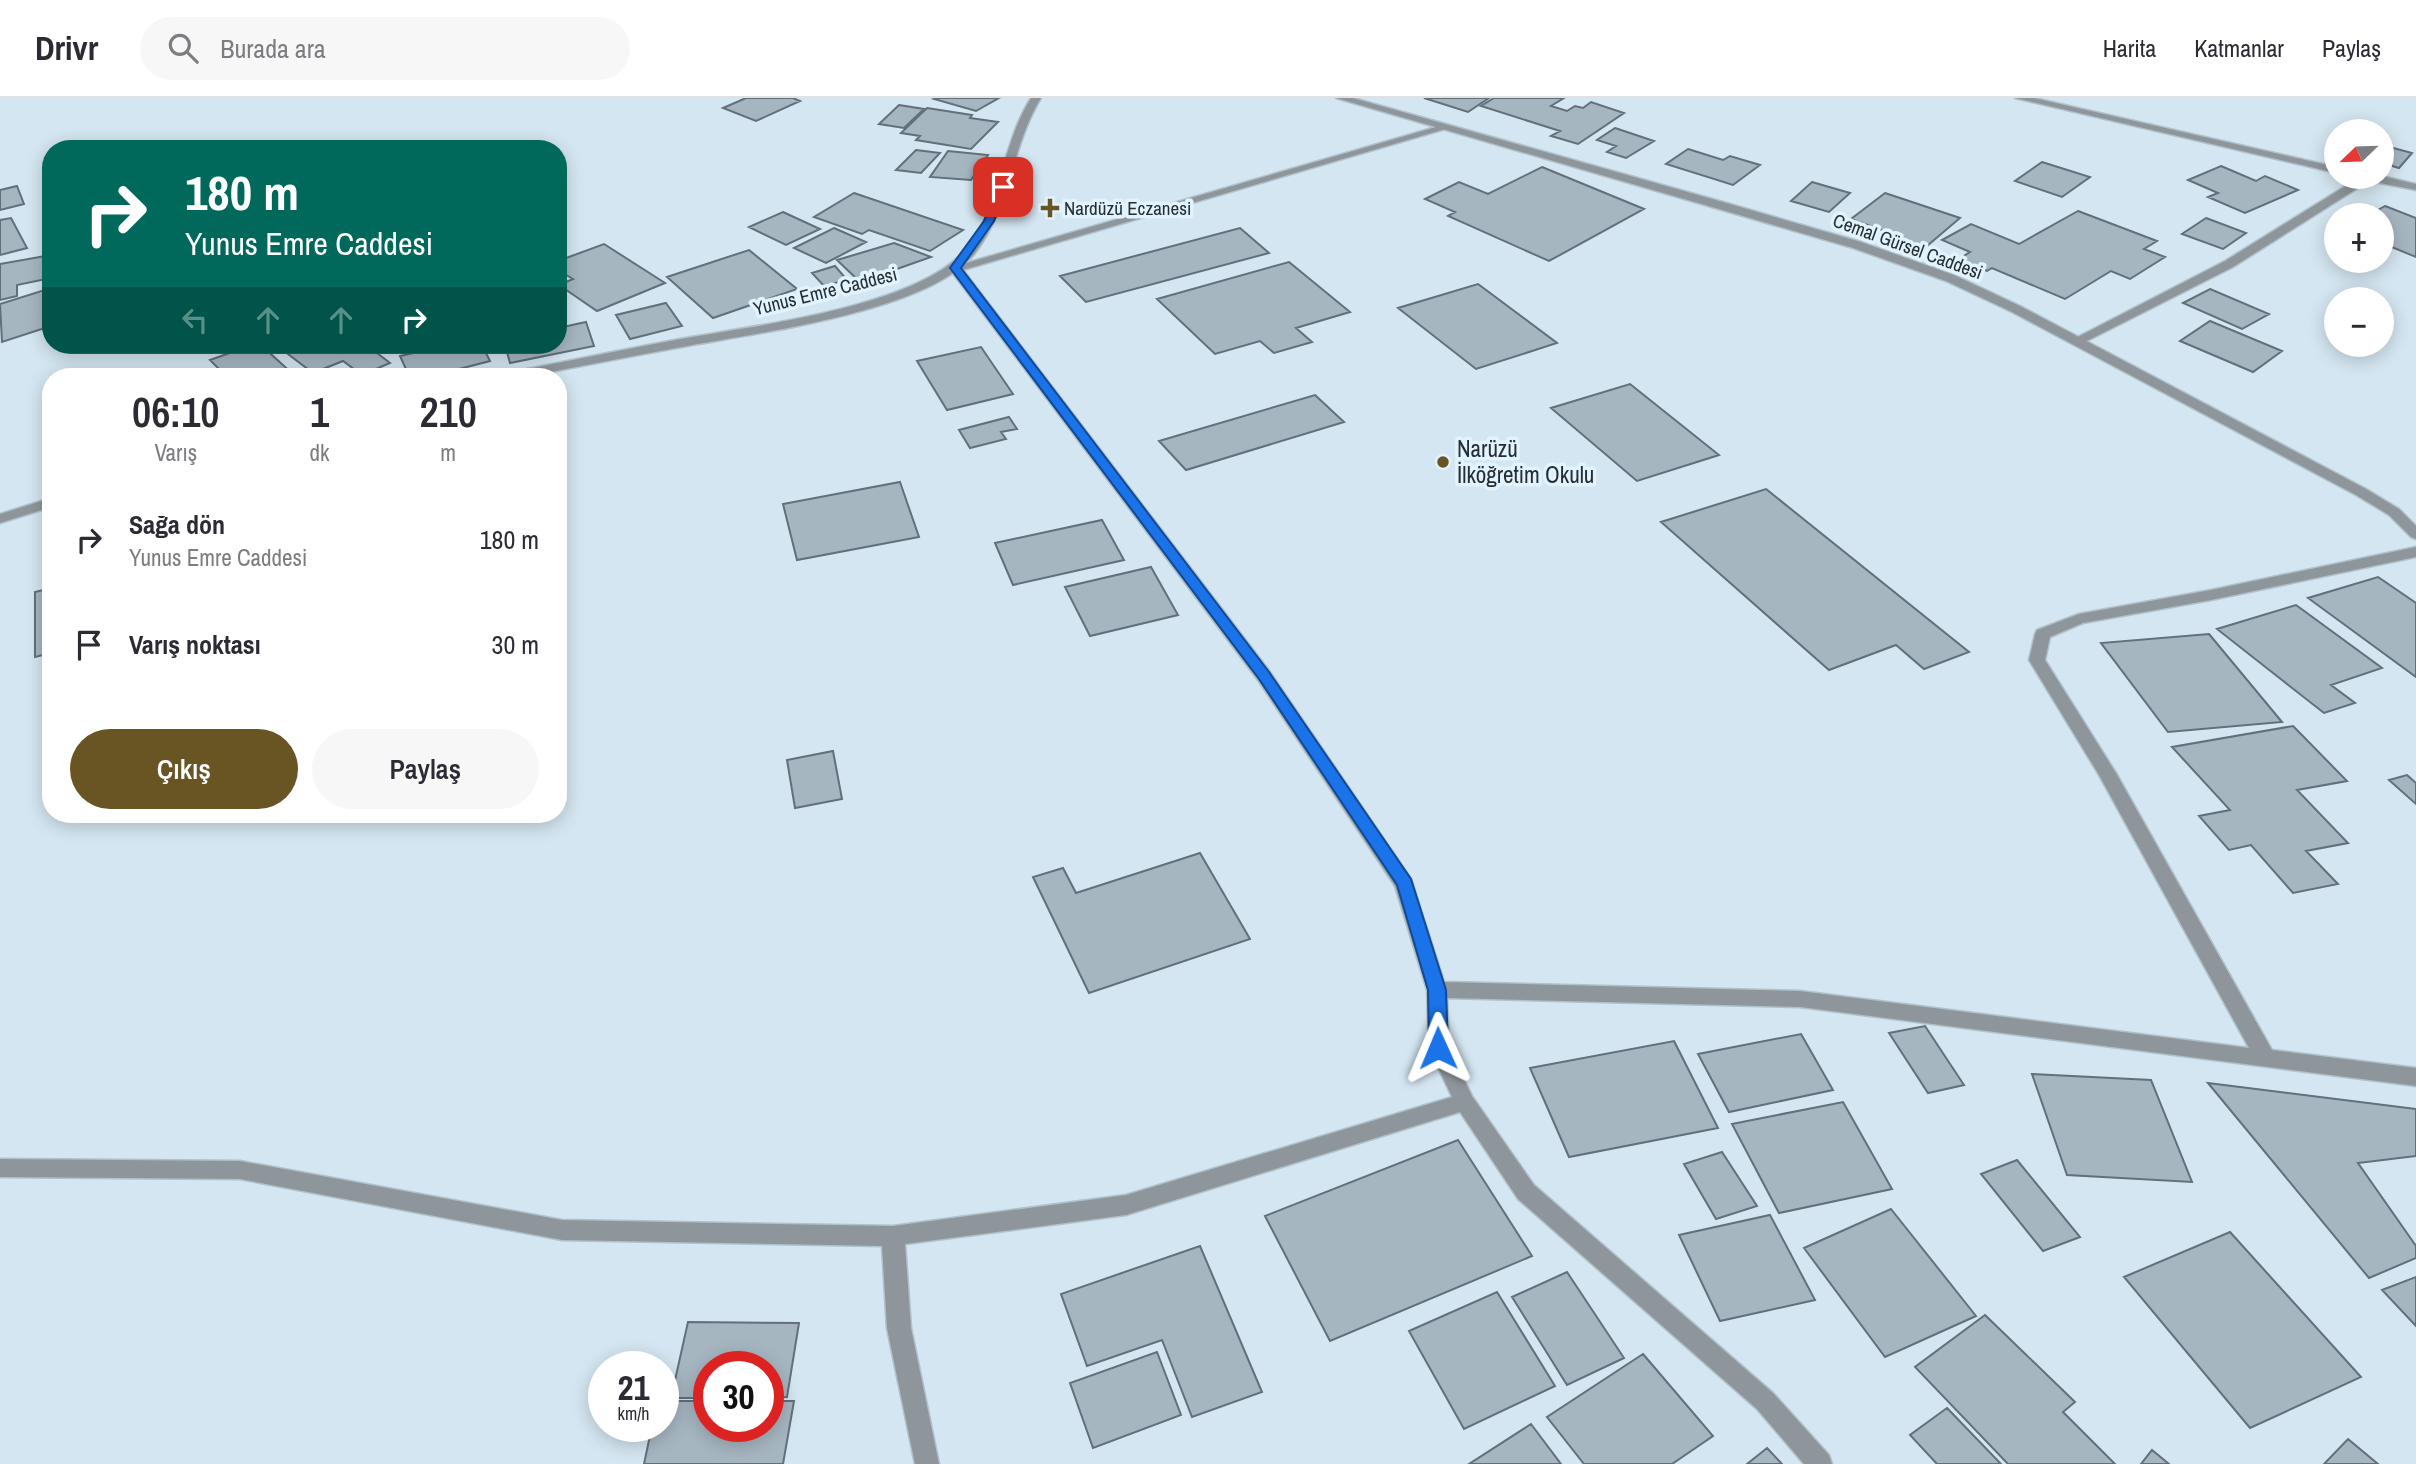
<!DOCTYPE html>
<html lang="tr">
<head>
<meta charset="utf-8">
<style>
	:root { --surface:#fff; --page:#f7f7f7; --text:#2b2b33; --muted:#7c7c81; --line:#e1e1e2; --accent:#695524 }
	body { margin:0; font-family:"Archivo Narrow",sans-serif; background:var(--page); color:var(--text); height:100vh; display:flex; flex-direction:column; font-size:26px; white-space:nowrap }
	* { box-sizing:border-box; margin:0 }
	p { font-size:23px; color:var(--muted) }
	.icon { flex:none; width:38px; height:38px; fill:none; stroke:currentColor; stroke-width:2; stroke-linecap:round; stroke-linejoin:round }
	.map { position:relative; flex:1; overflow:hidden }
	.panel { position:absolute; left:42px; top:270px; width:525px; height:455px; display:flex; flex-direction:column; background:var(--surface); border-radius:28px; box-shadow:0 4px 18px #0003 }
	.panel>* { flex:none }
	.guide { position:absolute; left:42px; top:42px; width:525px; height:214px; border-radius:28px; box-shadow:0 4px 18px #0003; background:#00695c; color:#fff; overflow:hidden }
	.needle { width:46px; rotate:247deg }
	.controls { position:absolute; left:2324px; top:21px; display:grid; gap:14px }
	.controls a { display:grid; place-items:center; width:70px; height:70px; border-radius:50%; background:var(--surface); box-shadow:0 4px 18px #0003; font-size:35px }
	.speed { position:absolute; left:588px; top:1253px; display:flex; gap:14px; font-size:35px; font-weight:700; text-align:center }
	.speed>* { display:grid; place-content:center; width:91px; height:91px; border-radius:50%; background:var(--surface); box-shadow:0 4px 18px #0003; line-height:1 }
	.speed small { font-size:18px; font-weight:400 }
	.speed .limit { border:10px solid #d22; background:#fff; color:#111 }
	.pin { position:absolute; display:grid; place-items:center; width:60px; height:60px; color:#fff; margin:-30px; border-radius:14px; box-shadow:0 4px 10px #0006 }
	.me { position:absolute; width:77px; margin:-38px; rotate:359deg; stroke-linejoin:round; filter:drop-shadow(0 0 5px #0008) }
	.turn { display:flex; align-items:center; gap:24px; height:147px; padding:0 28px; font-size:32px }
	.turn .icon { width:91px; height:91px; stroke-width:2.5 }
	.turn b { display:block; font-size:49px; line-height:60px }
	.lanes { display:flex; align-items:center; height:66px; padding:0 28px; background:#0003; justify-content:center; gap:35px; direction:ltr }
	.lanes .off { opacity:.35 }
	.eta { display:flex; justify-content:space-evenly; align-items:center; height:119px; text-align:center }
	.eta b { font-size:42px; font-weight:600; line-height:49px }
	.action { display:flex; gap:14px; margin-top:auto; padding:14px 28px }
	.action a { flex:1; height:80px; border-radius:42px; background:var(--accent); color:#fff; font-size:28px; font-weight:600; line-height:80px; text-align:center }
	.action a+a { background:var(--page); color:var(--text) }
	ul { padding:0; list-style:none }
	li { display:flex; align-items:center; gap:21px; height:105px; padding:0 28px }
	li div { flex:1 }
	li b { display:block; font-size:26px }
	li em { font-style:normal }
	header { display:flex; align-items:center; gap:42px; box-sizing:border-box; height:98px; padding:0 35px; background:var(--surface); border-bottom:2px solid var(--line) }
	header strong { font-size:33px }
	nav { display:flex; gap:38px; margin-inline-start:auto; font-size:24px }
	.search { width:490px; height:63px; background:var(--page); display:flex; align-items:center; gap:18px; box-sizing:border-box; padding:0 24px; border-radius:38px; color:var(--muted); font-size:26px }
	.map>svg:first-child { display:block }
	.building { fill:#a6b6c1; stroke:#61707a; stroke-width:2 }
	.lines { fill:none; stroke-linecap:round; stroke-linejoin:round }
	.minor-casing { stroke:#b1c1cb; stroke-width:3 }
	.tertiary-casing { stroke:#b1c1cb; stroke-width:3 }
	.minor { fill:#8f969b; fill-rule:evenodd }
	.tertiary { fill:#8f969b; fill-rule:evenodd }
	.route { fill:#1a73e8; stroke:#114b97; stroke-width:2 }
	.poi-dot { fill:#695524; stroke:#e1f3fe; stroke-width:2.5 }
	.labels { text-anchor:middle; stroke-width:7; stroke-linejoin:round; paint-order:stroke }
	.far-poi-label { font-size:19px; fill:#262d31; stroke:#e1f3fe; text-anchor:start }
	.far-street-label { font-size:19px; fill:#262d31; stroke:#e1f3fe }
	.poi-label { font-size:23px; fill:#262d31; stroke:#e1f3fe; text-anchor:start }
</style>
</head>
<body>
<header>
<strong>Drivr</strong>
<div class="search"><svg class="icon" aria-label="search" viewBox="0 0 24 24"><circle cx="10" cy="10" r="6"/><path d="M15 15l6 6"/></svg>Burada ara</div>
<nav><a>Harita</a><a>Katmanlar</a><a>Paylaş</a></nav>
</header>
<div class="map">
<svg width="2416" height="1366" viewBox="0 0 2416 1366">
	<rect width="100%" height="100%" fill="#d4e6f1"/>
	<path class="building" d="M746 0H793L800 3 756 23 723 10Z
		M937 0H999L976 13 934 1Z
		M1424 0H1489L1468 14Z
		M1494 0H1564L1551 8 1567 13 1575 8 1583 10 1591 4 1624 15 1578 46 1551 38 1560 33 1481 8Z
		M899 7 924 11 904 30 879 26Z
		M927 10 972 17 970 20 998 24 971 51 916 42 920 38 901 35Z
		M1615 30 1654 43 1626 60 1607 54 1616 48 1597 42Z
		M2382 47 2412 55 2399 70 2382 65Z
		M1688 51 1723 62 1730 58 1760 67 1733 87 1666 66Z
		M916 52 940 55 921 75 896 72Z
		M948 53 988 57 971 82 930 79Z
		M2042 64 2090 79 2062 99 2015 83Z
		M2221 68 2256 83 2265 78 2298 92 2245 115 2208 99 2218 95 2188 82Z
		M1542 69 1644 111 1549 163 1448 118 1455 114 1425 101 1459 84 1488 96Z
		M1812 84 1850 95 1829 114 1791 103Z
		M17 88 24 106 0 112V92Z
		M854 95 963 132 930 153 869 132 862 136 814 119Z
		M1885 95 1960 120 1921 153 1880 139 1887 134 1851 121Z
		M2385 108 2416 120V159L2382 145V117H2369Z
		M2078 113 2157 143 2144 151 2165 159 2130 181 2111 173 2065 201 1992 170 1987 173 1959 161 1970 154 1942 142 1971 126 2019 146Z
		M783 114 820 131 786 147 749 129Z
		M11 120 27 150 0 157V122Z
		M2206 120 2246 135 2223 151 2182 136Z
		M834 130 866 144 826 165 794 150Z
		M1240 130 1269 155 1086 204 1060 178Z
		M894 145 931 159 860 184 837 162Z
		M604 146 665 185 597 213 559 187 573 181 558 172V163Z
		M749 152 797 191 713 220 667 179Z
		M51 157V180L17 187V198L0 202V166Z
		M1289 164 1350 214 1296 230 1312 244 1274 255 1260 243 1215 256 1157 201Z
		M835 168 847 182 824 188 812 175Z
		M1478 186 1557 245 1476 271 1398 210Z
		M51 190V228L2 244 0 206Z
		M2210 191 2269 216 2242 231 2183 205Z
		M666 205 682 228 630 241 616 217Z
		M2210 223 2282 253 2253 274 2180 243Z
		M586 224 594 248 510 265 505 247H558V230Z
		M252 247H261L295 278H198L219 271 210 262Z
		M290 247H395L377 255 390 265 362 277 343 263 313 275 280 250Z
		M415 247H482L490 263 432 278H409L400 258 418 254Z
		M981 249 1013 296 947 312 917 263Z
		M1630 286 1719 357 1637 383 1551 310Z
		M1315 297 1344 324 1186 372 1159 343Z
		M1009 319 1017 331 1001 334 1006 341 970 350 959 332Z
		M900 384 919 439 797 462 783 406Z
		M1766 391 1969 554 1924 571 1896 547 1829 572 1661 424Z
		M1102 422 1124 462 1013 487 995 445Z
		M1151 469 1178 517 1090 538 1065 489Z
		M2378 479 2416 505V579L2308 500Z
		M51 490V555L35 559V494Z
		M2296 507 2382 570 2331 587 2355 605 2324 615 2217 531Z
		M2209 536 2282 624 2168 634 2101 545Z
		M2293 628 2347 683 2297 692 2348 745 2306 753 2338 786 2293 795 2251 747 2229 752 2199 718 2230 712 2172 649Z
		M833 653 842 701 795 710 787 662Z
		M2407 677 2416 685V706L2389 682Z
		M1200 755 1250 841 1089 895 1033 779 1063 770 1076 795Z
		M1925 928 1964 987 1928 995 1889 935Z
		M1801 936 1833 992 1729 1014 1698 956Z
		M1674 943 1718 1030 1569 1059 1530 970Z
		M2032 976 2151 982 2192 1084 2067 1077Z
		M2208 985 2416 1011V1058L2358 1065 2416 1148V1160L2369 1180Z
		M1843 1004 1892 1091 1779 1115 1732 1026Z
		M1458 1042 1532 1158 1330 1243 1265 1118Z
		M1722 1054 1757 1108 1716 1121 1684 1066Z
		M2017 1062 2080 1139 2043 1153 1981 1076Z
		M1891 1111 1976 1218 1885 1259 1804 1150Z
		M1770 1117 1815 1202 1720 1223 1679 1137Z
		M2230 1134 2361 1279 2250 1330 2124 1179Z
		M1200 1148 1262 1294 1192 1319 1162 1242 1087 1268 1061 1196Z
		M1567 1174 1624 1260 1567 1287 1512 1199Z
		M2416 1179V1228L2382 1192Z
		M1497 1194 1555 1288 1464 1331 1409 1233Z
		M1985 1217 2075 1304 2063 1314 2115 1366H2008L1915 1269Z
		M688 1224 799 1225 787 1299 768 1300V1269H709V1300H671Z
		M1157 1254 1181 1317 1093 1350 1070 1285Z
		M1643 1256 1713 1338 1672 1366H1584L1547 1319Z
		M663 1303H709V1328H768V1303H794L783 1366H644L652 1328H663Z
		M1947 1310 2001 1366H1937L1910 1337Z
		M1531 1326 1561 1366H1469Z
		M2348 1341 2378 1366H2324Z
		M1767 1350 1782 1366H1747Z
		M2152 1352 2169 1366H2141Z"/>
	<g class="lines">
		<g class="minor-casing">
			<path id="minor" d="M2015 0H2034L2336 69V75Z
				M1443 27 1452 29 963 172 1270 574 1411 781 1444 884 1800 893 2249 950 2099 677 2029 562 2035 536 2037 532 2079 516 2211 492 2416 449V459L2211 502 2083 525 2050 539 2045 562 2116 675 2272 952 2416 970V988L1800 909 1447 900 1449 950 1472 998 1534 1087 1773 1295 1829 1357 1832 1366H1804L1757 1311 1518 1101 1460 1014 1126 1117 905 1146 911 1230 939 1366H915L887 1230 882 1148 562 1142 240 1081 0 1079V1061L240 1063 562 1122 893 1128 1126 1097 1452 999 1429 950 1427 892 1395 788 1258 582 949 170Z
				M2382 78 2416 86V92L2369 83 2233 169 2081 246 2076 247 2070 243 2225 163 2360 79Z"/>
		</g>
		<g class="tertiary-casing">
			<path id="tertiary" d="M1031 0H1041C1011 49 1011 108 975 155 930 214 755 235 682 249 632 258 581 268 531 278H506L513 274C567 263 621 252 675 242 750 228 917 210 966 151 1002 107 1001 47 1031 0Z
				M1336 0H1353L1723 104 1861 144 1954 177 2020 208 2366 391 2399 411 2416 428V441L2411 439 2389 417 2356 397 2012 214 1946 183 1853 150Z
				M51 400V409L0 425V416Z"/>
		</g>
		<use href="#minor" class="minor"/>
		<use href="#tertiary" class="tertiary"/>
	</g>
	<path class="route" d="M1003 85 1008 89 994 123 961 170 1269 574 1411 781 1446 892 1448 950 1445 955 1438 957 1432 955 1429 950 1428 892 1397 787 1259 581 950 170 984 123 998 89Z"/>
	<g class="poi-dot">
		<path d="M1046.5 99.5h7v7h7v7h-7v7h-7v-7h-7v-7h7z"/>
		<circle cx="1443" cy="364" r="7"/>
	</g>
	<g class="labels">
		<g class="far-poi-label">
			<text x="1064" y="117">Nardüzü Eczanesi</text>
		</g>
		<g class="far-street-label">
			<text transform="translate(1908 148) rotate(20)" y="7">Cemal Gürsel Caddesi</text>
			<text transform="translate(825 193) rotate(-14)" y="7">Yunus Emre Caddesi</text>
		</g>
		<g class="poi-label">
			<text x="1457" y="359">Narüzü<tspan x="1457" dy="26">İlköğretim Okulu</tspan></text>
		</g>
	</g>
</svg>
<div class="controls">
<a><svg class="needle" viewBox="-14 -14 28 28"><path d="M0-13l5 13h-10z" fill="#e53935"/><path d="M0 13l5-13h-10z" fill="#7c7c81"/></svg></a>
<a>+</a>
<a>−</a>
</div>
<div class="speed"><div>21<small>km/h</small></div><div class="limit">30</div></div>
<div class="pin" style="left:1003px;top:89px;background:#d93025"><svg class="icon" aria-label="arrive" viewBox="0 0 24 24"><path d="M6 21V4h12l-3 4 3 4H6"/></svg></div>
<svg class="me" style="left:1438px;top:950px" viewBox="-20 -20 40 40"><path d="M0-17L14 15 0 8-14 15z" fill="#1a73e8" stroke="#fff" stroke-width="4"/></svg>
<div class="guide">
<div class="turn"><svg class="icon" aria-label="right" viewBox="0 0 24 24"><path d="M7 20v-9h11M14 6l5 5-5 5"/></svg><div><b>180 m</b>Yunus Emre Caddesi</div></div>
<div class="lanes"><svg class="icon off" aria-label="left" viewBox="0 0 24 24"><path d="M17 20v-9H6M10 6l-5 5 5 5"/></svg><svg class="icon off" aria-label="ahead" viewBox="0 0 24 24"><path d="M12 20V5M6 11l6-6 6 6"/></svg><svg class="icon off" aria-label="ahead" viewBox="0 0 24 24"><path d="M12 20V5M6 11l6-6 6 6"/></svg><svg class="icon" aria-label="right" viewBox="0 0 24 24"><path d="M7 20v-9h11M14 6l5 5-5 5"/></svg></div>
</div>
<section class="panel">
<div class="eta">
<div><b>06:10</b><p>Varış</p></div>
<div><b>1</b><p>dk</p></div>
<div><b>210</b><p>m</p></div>
</div>
<ul>
<li><svg class="icon" aria-label="right" viewBox="0 0 24 24"><path d="M7 20v-9h11M14 6l5 5-5 5"/></svg><div><b>Sağa dön</b><p>Yunus Emre Caddesi</p></div><em>180 m</em></li>
<li><svg class="icon" aria-label="arrive" viewBox="0 0 24 24"><path d="M6 21V4h12l-3 4 3 4H6"/></svg><div><b>Varış noktası</b></div><em>30 m</em></li>
</ul>
<div class="action"><a>Çıkış</a><a>Paylaş</a></div>
</section>
</div>
</body>
</html>
